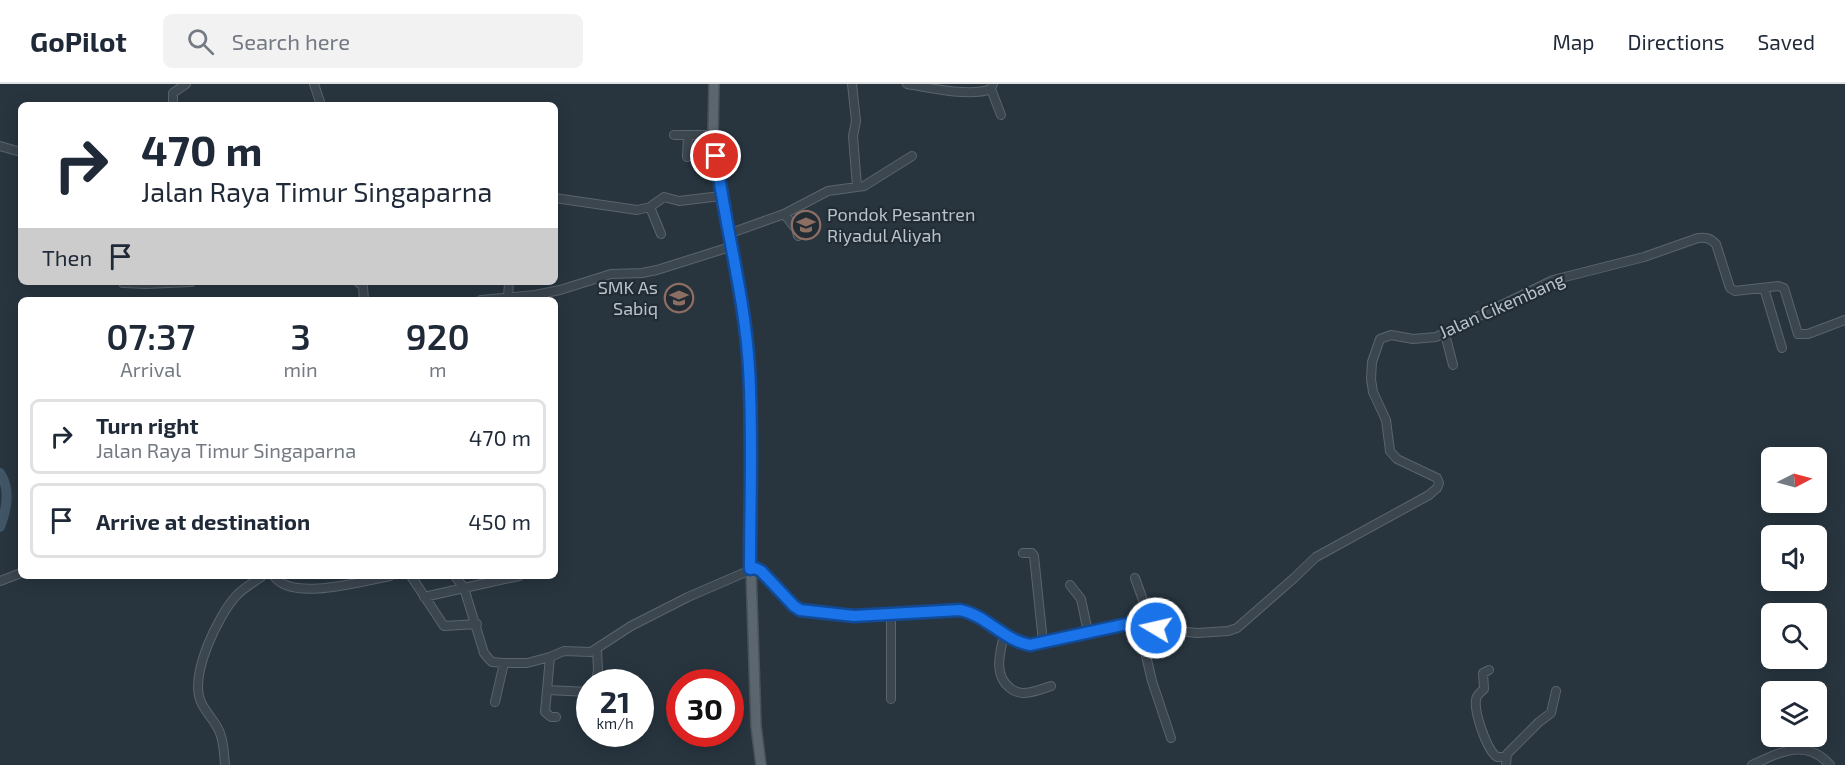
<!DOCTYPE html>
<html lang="en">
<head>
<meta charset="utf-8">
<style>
	:root { --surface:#fff; --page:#f2f2f3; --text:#1f2937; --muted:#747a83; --line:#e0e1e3 }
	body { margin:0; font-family:"Exo 2",sans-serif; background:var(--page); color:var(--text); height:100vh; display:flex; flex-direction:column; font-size:22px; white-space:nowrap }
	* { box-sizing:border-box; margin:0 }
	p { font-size:20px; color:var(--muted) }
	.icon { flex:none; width:33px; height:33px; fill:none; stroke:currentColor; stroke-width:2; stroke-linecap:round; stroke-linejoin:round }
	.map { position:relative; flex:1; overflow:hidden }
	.sheet { position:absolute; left:18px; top:213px; width:540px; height:282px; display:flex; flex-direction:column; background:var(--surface); border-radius:9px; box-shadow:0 3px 15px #0003 }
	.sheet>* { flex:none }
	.top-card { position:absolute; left:18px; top:18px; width:540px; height:183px; border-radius:9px; box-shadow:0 3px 15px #0003; background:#fff; color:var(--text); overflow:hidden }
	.needle { width:39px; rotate:84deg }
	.tools { position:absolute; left:1761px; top:363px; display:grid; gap:12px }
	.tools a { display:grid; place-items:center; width:66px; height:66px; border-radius:9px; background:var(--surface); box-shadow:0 3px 15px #0003; font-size:30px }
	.speed { position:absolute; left:576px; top:585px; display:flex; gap:12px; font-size:30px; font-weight:700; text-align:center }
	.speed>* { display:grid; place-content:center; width:78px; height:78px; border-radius:50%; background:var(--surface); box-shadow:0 3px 15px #0003; line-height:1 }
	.speed small { font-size:15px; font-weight:400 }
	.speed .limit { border:9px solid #d22; background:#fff; color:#111 }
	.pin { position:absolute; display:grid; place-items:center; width:51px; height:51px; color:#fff; margin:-26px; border:3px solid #fff; border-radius:50%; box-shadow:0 2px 6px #0007 }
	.me { position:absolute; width:66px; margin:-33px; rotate:279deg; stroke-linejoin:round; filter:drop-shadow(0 0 4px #0008) }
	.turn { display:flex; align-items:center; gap:21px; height:126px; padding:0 24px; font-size:27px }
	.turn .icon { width:78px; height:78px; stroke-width:2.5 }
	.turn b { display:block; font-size:42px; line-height:51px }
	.then { display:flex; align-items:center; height:57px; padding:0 24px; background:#0003; gap:12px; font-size:22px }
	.eta { display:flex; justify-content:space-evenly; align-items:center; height:102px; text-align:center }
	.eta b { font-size:36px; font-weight:600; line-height:42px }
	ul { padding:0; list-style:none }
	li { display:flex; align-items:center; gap:18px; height:75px; margin:0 12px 9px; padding:0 12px; border:3px solid var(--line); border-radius:9px }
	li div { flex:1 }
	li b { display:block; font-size:22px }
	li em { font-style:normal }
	header { display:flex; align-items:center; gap:36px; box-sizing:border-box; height:84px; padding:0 30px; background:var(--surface); border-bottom:2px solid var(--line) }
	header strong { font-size:28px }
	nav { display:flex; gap:33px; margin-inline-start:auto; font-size:21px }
	.search { width:420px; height:54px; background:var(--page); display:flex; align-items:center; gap:15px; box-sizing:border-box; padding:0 21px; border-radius:9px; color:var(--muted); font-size:22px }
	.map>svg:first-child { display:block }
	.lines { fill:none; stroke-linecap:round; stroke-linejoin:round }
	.river { stroke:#405566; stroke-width:10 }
	.minor-casing { stroke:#5a646c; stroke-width:10 }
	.major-casing { stroke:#49525b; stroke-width:12 }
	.minor { stroke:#3c464f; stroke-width:8 }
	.major { stroke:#5b666f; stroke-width:9 }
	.route-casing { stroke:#114b97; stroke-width:15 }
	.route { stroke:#1a73e8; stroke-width:10 }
	.labels { text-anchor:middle; stroke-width:4.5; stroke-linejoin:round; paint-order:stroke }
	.poi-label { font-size:18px; fill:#b9c1c9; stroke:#212c34; text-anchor:start }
	.street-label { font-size:18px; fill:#b9c1c9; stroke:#212c34 }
</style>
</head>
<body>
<header>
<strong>GoPilot</strong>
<div class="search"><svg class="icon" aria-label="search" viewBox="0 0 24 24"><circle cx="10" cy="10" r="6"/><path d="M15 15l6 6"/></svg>Search here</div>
<nav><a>Map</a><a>Directions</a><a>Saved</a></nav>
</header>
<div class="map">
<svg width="1845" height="681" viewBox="0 0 1845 681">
	<rect width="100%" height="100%" fill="#28353f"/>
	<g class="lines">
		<path class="river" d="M0 389C11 405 7 425 0 443"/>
		<g class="minor-casing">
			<path id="minor" d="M314 0 321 21
				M852 0 856 37 853 52 857 103
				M907 0C929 4 971 13 991 5L993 0
				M991 5 1001 31
				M173 21V9L186 0
				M674 51H713
				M0 62 21 68
				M687 73 688 51
				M555 114 637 126 650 123 664 113 679 117 721 112
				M650 123 661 150
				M784 130 796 145 798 152
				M728 150 784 130 828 107 864 102 912 72
				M358 198 363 202 364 216
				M123 199 146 200 191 198
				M1764 204 1782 264
				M508 213 509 198
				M481 216 535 211 560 206 611 190 642 189 657 186 730 163
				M1445 250 1453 281
				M1023 469H1032L1034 472 1043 558
				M274 492C291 518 363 497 390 492
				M411 492 444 542 477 540
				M455 492 464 504 519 492
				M1135 494 1144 519 1141 537
				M0 497 21 489
				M1070 501 1081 515 1088 548
				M424 513 464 504 484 569 489 575 492 578 504 579H527L550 573 564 567 591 568 631 542 688 513 755 484 761 487 794 522 800 526 854 532 960 526C986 531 1003 556 1030 561L1141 537 1178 547 1197 549 1228 547 1237 544 1294 494 1316 473 1429 411 1437 404 1439 399 1437 394 1397 375 1390 367 1386 336 1373 308 1371 295 1372 278 1380 255 1391 251 1413 255 1436 253 1553 196 1644 173 1698 154C1706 153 1710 154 1716 160L1730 204 1735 207 1778 202 1784 204 1798 250H1808L1845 236
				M1156 541C1155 549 1146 551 1143 559L1152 597 1171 654
				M1004 551C1000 569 993 591 1010 604 1014 607 1019 609 1023 609 1033 609 1042 605 1051 602
				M550 573 545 628 551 633H556
				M1489 586 1483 589 1484 605C1481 608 1476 611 1476 616 1474 629 1487 666 1497 673H1505
				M596 598 598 586 597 565
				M547 606 590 608
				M891 615V530
				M495 618 504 579
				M225 681C224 671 224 659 220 649 216 638 206 629 201 618 189 591 218 532 236 512 243 504 253 499 262 492
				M1506 681 1507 670 1539 638 1551 629 1556 607
				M1752 681C1780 668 1806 654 1830 681"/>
		</g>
		<g class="major-casing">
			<path id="major" d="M714 0 713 51 721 112 741 215 749 284 751 485 756 642 761 681"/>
		</g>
		<use href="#minor" class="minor"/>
		<use href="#major" class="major"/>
	</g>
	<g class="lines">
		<g class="route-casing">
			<path id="route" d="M716 72C725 142 745 213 749 284 753 351 750 418 750 485L755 484 761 487 794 522 800 526 854 532 960 526C986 531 1003 556 1030 561L1141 537 1156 541V544"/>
		</g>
		<use href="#route" class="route"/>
	</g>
	<defs>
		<g id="school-ring" transform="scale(1.5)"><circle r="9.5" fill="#212c34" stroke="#8d6e63" stroke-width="1.5"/><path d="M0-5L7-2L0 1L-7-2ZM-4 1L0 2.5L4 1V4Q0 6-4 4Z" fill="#8d6e63"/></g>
	</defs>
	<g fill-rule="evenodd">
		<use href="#school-ring" x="806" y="141"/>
		<use href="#school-ring" x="679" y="214"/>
	</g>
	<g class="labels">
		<g class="poi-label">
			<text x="827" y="137">Pondok Pesantren<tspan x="827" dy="21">Riyadul Aliyah</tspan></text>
			<text x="658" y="210" text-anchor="end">SMK As<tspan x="658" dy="21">Sabiq</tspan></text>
		</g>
		<g class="street-label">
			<text transform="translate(1502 222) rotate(-24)" y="6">Jalan Cikembang</text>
		</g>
	</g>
</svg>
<div class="tools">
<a><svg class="needle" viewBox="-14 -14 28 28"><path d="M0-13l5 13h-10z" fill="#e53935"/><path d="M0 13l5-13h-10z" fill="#747a83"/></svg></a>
<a><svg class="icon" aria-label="sound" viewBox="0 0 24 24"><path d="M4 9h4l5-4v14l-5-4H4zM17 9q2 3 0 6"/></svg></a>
<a><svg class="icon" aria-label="search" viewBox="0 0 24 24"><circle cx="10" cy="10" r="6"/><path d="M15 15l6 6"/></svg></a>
<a><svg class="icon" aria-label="layers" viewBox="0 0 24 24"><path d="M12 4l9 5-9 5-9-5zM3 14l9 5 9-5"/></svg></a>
</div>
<div class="speed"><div>21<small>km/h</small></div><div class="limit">30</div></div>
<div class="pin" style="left:716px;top:72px;background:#d93025"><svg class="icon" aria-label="arrive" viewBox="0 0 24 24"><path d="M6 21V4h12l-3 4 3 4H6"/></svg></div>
<svg class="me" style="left:1156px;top:544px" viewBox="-20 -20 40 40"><circle r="17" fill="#1a73e8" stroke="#fff" stroke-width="3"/><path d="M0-11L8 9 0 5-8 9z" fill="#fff"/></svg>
<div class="top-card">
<div class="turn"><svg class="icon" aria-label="right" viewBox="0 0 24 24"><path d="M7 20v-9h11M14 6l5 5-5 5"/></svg><div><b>470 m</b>Jalan Raya Timur Singaparna</div></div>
<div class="then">Then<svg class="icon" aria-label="arrive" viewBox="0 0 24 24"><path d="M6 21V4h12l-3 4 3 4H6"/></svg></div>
</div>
<section class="sheet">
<div class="eta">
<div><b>07:37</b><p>Arrival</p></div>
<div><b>3</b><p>min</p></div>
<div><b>920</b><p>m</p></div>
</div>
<ul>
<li><svg class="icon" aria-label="right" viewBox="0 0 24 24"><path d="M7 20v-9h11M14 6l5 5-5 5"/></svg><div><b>Turn right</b><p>Jalan Raya Timur Singaparna</p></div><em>470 m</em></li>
<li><svg class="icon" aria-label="arrive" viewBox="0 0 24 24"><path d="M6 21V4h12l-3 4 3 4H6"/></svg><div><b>Arrive at destination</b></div><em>450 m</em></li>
</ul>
</section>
</div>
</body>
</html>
